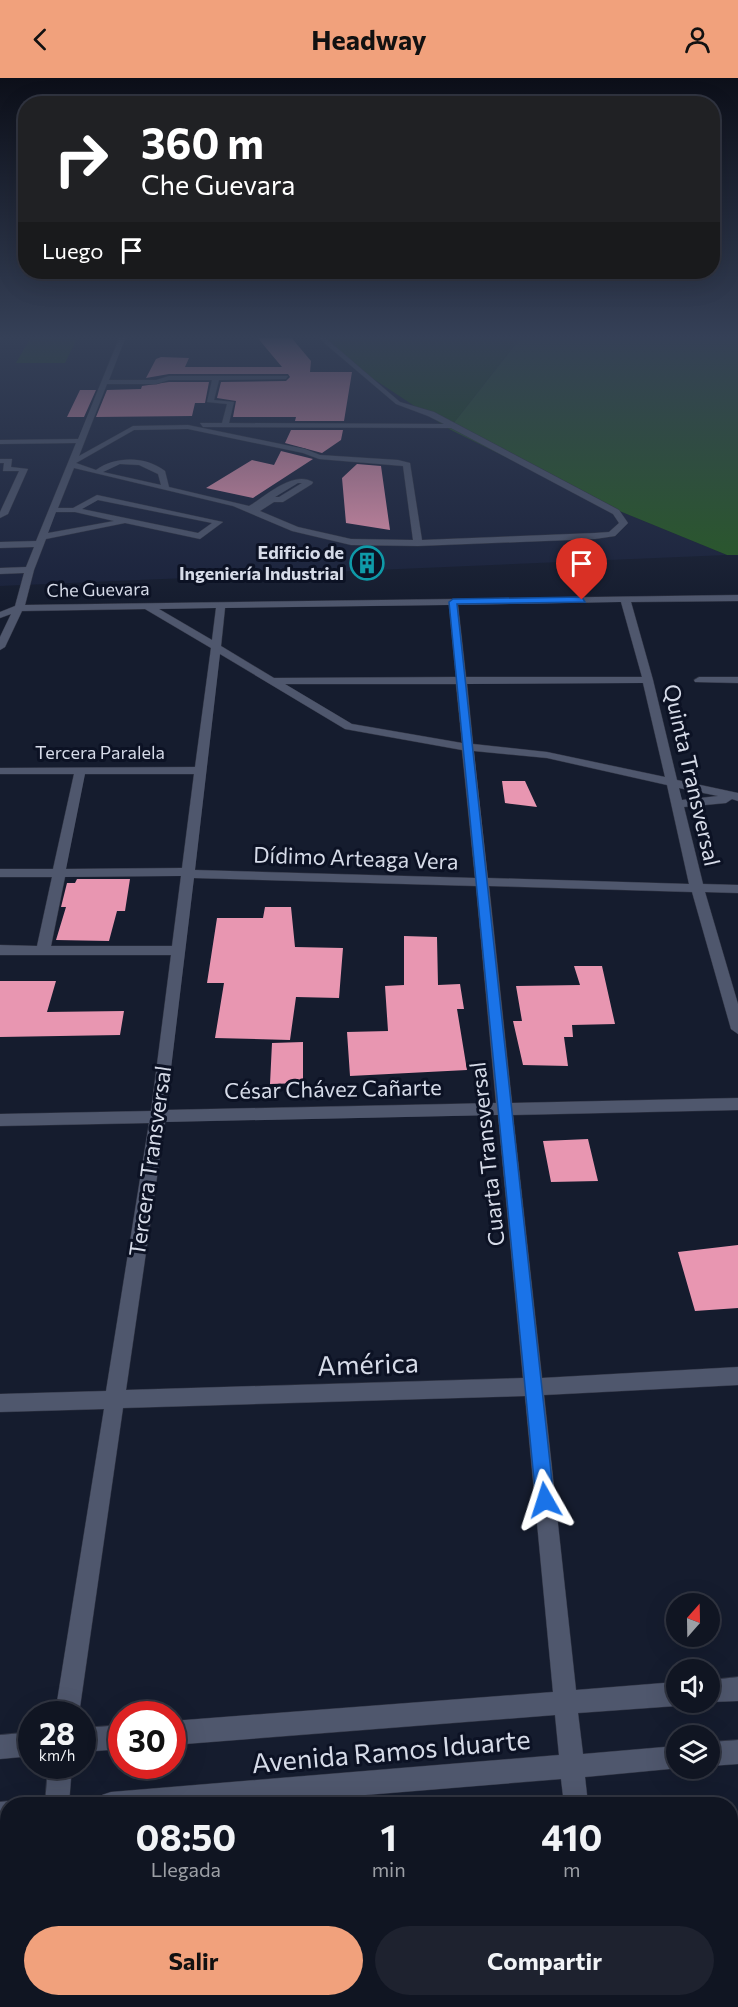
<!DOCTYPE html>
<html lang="es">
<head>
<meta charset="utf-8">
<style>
	:root { --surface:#101522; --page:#1e222f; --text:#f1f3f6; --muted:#9c9fa5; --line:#303440; --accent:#f1a17c }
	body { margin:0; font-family:Commissioner,sans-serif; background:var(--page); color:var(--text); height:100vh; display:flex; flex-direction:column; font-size:22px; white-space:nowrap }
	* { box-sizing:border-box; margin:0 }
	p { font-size:20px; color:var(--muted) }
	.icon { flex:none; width:33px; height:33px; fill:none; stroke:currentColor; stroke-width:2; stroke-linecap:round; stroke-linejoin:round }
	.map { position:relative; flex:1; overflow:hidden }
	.details { position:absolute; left:0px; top:1719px; width:738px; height:210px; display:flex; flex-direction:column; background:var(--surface); border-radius:24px 24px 0 0; box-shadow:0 6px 24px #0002,0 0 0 2px var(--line) }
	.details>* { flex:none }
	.guide { position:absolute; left:18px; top:18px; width:702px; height:183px; border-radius:24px; box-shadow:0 6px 24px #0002,0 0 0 2px var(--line); background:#202124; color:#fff; overflow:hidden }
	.needle { width:39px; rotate:20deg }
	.buttons { position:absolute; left:666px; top:1515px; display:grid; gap:12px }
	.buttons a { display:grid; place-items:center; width:54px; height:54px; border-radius:50%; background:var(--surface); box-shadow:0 6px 24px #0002,0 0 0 2px var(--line); font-size:30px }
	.speed { position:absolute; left:18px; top:1623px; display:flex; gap:12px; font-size:30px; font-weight:700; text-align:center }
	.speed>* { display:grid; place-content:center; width:78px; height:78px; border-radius:50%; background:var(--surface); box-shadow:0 6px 24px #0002,0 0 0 2px var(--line); line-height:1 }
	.speed small { font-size:15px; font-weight:400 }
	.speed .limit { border:9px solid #d22; background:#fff; color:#111 }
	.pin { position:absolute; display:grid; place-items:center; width:51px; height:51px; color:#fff; margin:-62px -26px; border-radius:50% 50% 50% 0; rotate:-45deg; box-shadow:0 0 6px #0007 }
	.pin .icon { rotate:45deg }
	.me { position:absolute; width:66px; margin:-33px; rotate:354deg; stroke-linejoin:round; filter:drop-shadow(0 0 4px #0008) }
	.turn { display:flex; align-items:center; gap:21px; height:126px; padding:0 24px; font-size:27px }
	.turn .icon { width:78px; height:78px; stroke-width:2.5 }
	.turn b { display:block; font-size:42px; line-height:51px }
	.then { display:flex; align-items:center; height:57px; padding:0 24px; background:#0003; gap:12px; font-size:22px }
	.eta { display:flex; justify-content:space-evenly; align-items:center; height:102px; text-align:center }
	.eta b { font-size:36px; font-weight:700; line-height:42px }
	.button { display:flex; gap:12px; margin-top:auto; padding:12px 24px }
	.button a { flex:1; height:69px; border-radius:36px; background:var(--accent); color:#111; font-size:24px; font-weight:700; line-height:69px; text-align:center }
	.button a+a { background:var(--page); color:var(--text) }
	header { display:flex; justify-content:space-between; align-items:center; height:78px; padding:0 24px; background:var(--accent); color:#111; font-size:27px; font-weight:700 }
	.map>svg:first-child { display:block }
	.built { fill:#1a223b }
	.green { fill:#1c4d18 }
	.forest { fill:#285c24 }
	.building { fill:#e896b1 }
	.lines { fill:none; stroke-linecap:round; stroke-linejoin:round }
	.minor-casing { stroke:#313544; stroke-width:1 }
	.minor { fill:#4f576d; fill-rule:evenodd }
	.route { fill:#1a73e8; stroke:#114b97; stroke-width:1.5 }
	.labels { text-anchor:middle; stroke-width:6; stroke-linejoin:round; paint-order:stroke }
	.far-poi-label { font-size:18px; font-weight:bold; fill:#d6dbe8; stroke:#0c1224; text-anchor:end }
	.far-street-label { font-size:18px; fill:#d6dbe8; stroke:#0c1224 }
	.street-label { font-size:22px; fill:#d6dbe8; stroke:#0c1224 }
	.near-street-label { font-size:27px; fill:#d6dbe8; stroke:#0c1224 }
</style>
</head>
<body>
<header><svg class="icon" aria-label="back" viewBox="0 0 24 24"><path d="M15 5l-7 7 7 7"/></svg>Headway<svg class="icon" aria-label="person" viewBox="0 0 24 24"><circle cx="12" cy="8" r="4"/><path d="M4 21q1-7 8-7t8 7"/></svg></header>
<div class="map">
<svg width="738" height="1929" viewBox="0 0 738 1929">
	<rect width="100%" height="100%" fill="#151c2e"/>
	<path class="built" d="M0 258H322L351 286 449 351 590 421 727 477 0 508Z"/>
	<path class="green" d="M78 258 65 285H16L31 259Z
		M326 258H522L449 351 351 286Z"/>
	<path class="forest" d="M522 258H738V477H727L590 421 449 351Z"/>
	<path class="building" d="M256 258H290L311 283 310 294H352L344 343H295L296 339H233L236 323 217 320 221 304 286 303 290 299 288 296H169L146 300 156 281 161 279 189 280 185 289H282Z
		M169 304H209L205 325H195L192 338 96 339 107 312 141 311 142 308Z
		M80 312H96L84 339H67Z
		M291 352H343L341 362 322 375 285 365Z
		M281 373 313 381 253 420 206 410 252 382 274 387Z
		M357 386 381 388 390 452 346 445 342 400Z
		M502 703H525L537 729 505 725Z
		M77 801H130L125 833H117L109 863 56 862 66 829H61L67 805H75Z
		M265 829H291L295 869 343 870 339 920 296 919 290 962 215 960 224 905H207L217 840H263Z
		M404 858 437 859 438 907 460 906 464 931H457L467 992 350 998 347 954 388 953 385 908 404 907Z
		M574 888H602L615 946 572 947 573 959H564L568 988 523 987 513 943H522L516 908 580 907Z
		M0 903H56L47 934 124 933 120 957 0 959Z
		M303 964V1005L270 1006 272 965Z
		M588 1061 598 1103 551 1104 543 1063Z
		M738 1167V1230L695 1233 678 1174Z"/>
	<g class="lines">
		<g class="minor-casing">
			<path id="minor" d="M0 258H7L0 262Z
				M120 258H126L109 302H156L169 298H288L286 301 219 302 214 322 234 324 229 345 444 346 428 338 396 326 316 258H323L400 324 434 334 619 432 628 445 615 458 595 461 418 468 351 467 292 453 233 428 74 390 58 430H73L97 417 223 444 200 461 125 445 46 461 34 492 25 527 738 517V523L631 524 653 602 677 702 738 715V723L732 721 726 725 684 729 703 806 738 807V815L705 814 738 926V956L731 951 692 814 489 808 512 1025 738 1020V1032L513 1037 542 1300 738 1289V1307L544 1317 576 1612 676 1604V1624H683L676 1628 578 1635 583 1676 676 1668V1690H680L585 1699 588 1726H564L561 1701 255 1726H99L102 1717 111 1714 559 1677 555 1637 172 1667V1643L553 1614 525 1318 123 1330 79 1636H55L104 1331 0 1334V1316L106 1313 149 1045 0 1048V1036L151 1033 171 877H0V867L37 868 52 799H0V791H53L74 696H0V690L195 689 211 570 145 531 22 533 5 569 0 572V559L11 536 0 540V534L15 528 24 495 0 496V490L26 489 34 469 0 470V464L36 463 76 365 0 366V362L78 361ZM169 302H212L207 324 227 326 222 345H200L203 349 451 350 613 436 619 445 609 454 595 455 422 462 410 385 398 382 320 377 305 371 188 347 133 348 79 378 107 306H156ZM188 351 303 375 319 381 403 388 413 462 351 461 298 449 260 433 274 424H283L312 406 313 404C293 392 266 418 249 428L169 409 165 393C145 378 116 378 96 392L76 385 134 352ZM120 386 139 387 158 396 161 407 103 394ZM298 405H302L279 419H275ZM98 422 212 445 198 455 82 431ZM56 434H75L114 443 48 455ZM621 524 642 599H466L458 527ZM449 527 456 599 274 600 221 568 225 530ZM216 530 212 562 159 531ZM220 576 345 651 462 672 475 800 195 792ZM643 605 665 699 547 674 473 666 467 606ZM285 606H456L462 665 352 646ZM474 673 547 680 667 707 689 806 488 800ZM85 696H194L182 790 66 791ZM679 710 718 718 682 722ZM181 798 172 868H51L65 799ZM194 800 476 808 496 1025 166 1032ZM498 1037 523 1300 126 1312 165 1044Z
				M0 381H12L11 389 28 391 8 436 0 440V434L19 393H3L4 385H0Z
				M699 599H738V605L695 604 694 602Z
				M738 1599V1623L710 1624V1602Z
				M122 1647V1671L82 1674V1650Z
				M32 1654V1678L0 1681V1657Z
				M738 1662V1686L710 1688V1664Z
				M48 1688H72L69 1726H45Z
				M8 1723 17 1726H8V1747L0 1748V1724Z
				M20 1922H48L47 1929H19Z
				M582 1922H609L611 1929H583Z"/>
		</g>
		<use href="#minor" class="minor"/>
	</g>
	<linearGradient id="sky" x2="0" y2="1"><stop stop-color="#0c0f19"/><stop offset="0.49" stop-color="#354057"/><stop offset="1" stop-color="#354057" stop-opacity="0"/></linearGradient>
	<rect width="738" height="529" fill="url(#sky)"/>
	<path class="route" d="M582 519 585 524 457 526 554 1422 552 1428 545 1431 538 1428 536 1422 449 524 453 521Z"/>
	<defs>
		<g id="building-ring" transform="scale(1.725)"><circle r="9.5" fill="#0c1224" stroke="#0f9aa8" stroke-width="1.5"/><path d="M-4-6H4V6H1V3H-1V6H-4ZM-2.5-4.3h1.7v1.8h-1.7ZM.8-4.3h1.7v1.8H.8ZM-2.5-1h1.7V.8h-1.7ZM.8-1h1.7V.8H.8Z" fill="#0f9aa8"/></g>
	</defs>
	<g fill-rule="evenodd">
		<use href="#building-ring" x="367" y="485"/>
	</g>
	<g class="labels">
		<g class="far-poi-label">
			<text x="344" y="481">Edificio de<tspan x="344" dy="21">Ingeniería Industrial</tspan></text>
		</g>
		<g class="far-street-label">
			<text transform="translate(98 512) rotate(-1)" y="6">Che Guevara</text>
			<text x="100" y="681">Tercera Paralela</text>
		</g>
		<g class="street-label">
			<text transform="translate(692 697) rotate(77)" y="8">Quinta Transversal</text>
			<text transform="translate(356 780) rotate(2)" y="8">Dídimo Arteaga Vera</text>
			<text transform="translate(333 1011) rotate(-1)" y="8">César Chávez Cañarte</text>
			<text transform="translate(487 1076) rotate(-96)" y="8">Cuarta Transversal</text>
			<text transform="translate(150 1083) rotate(-82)" y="8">Tercera Transversal</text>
		</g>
		<g class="near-street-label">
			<text transform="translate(368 1287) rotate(-2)" y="9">América</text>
			<text transform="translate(391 1674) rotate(-5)" y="9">Avenida Ramos Iduarte</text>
		</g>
	</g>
</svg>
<div class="buttons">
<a><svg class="needle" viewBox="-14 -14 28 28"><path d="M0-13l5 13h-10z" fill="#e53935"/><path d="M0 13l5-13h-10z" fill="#9c9fa5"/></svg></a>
<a><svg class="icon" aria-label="sound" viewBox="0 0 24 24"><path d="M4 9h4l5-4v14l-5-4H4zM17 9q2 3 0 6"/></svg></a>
<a><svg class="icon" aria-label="layers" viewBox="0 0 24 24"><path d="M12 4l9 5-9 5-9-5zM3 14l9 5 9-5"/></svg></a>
</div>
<div class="speed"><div>28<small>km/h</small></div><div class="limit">30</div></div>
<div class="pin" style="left:582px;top:522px;background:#d93025"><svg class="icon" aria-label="arrive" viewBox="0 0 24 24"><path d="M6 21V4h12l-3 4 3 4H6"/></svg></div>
<svg class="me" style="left:545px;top:1422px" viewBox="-20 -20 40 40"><path d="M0-17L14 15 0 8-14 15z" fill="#1a73e8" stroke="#fff" stroke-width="4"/></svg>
<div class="guide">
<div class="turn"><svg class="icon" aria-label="right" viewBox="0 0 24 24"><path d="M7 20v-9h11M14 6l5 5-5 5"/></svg><div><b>360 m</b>Che Guevara</div></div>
<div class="then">Luego<svg class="icon" aria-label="arrive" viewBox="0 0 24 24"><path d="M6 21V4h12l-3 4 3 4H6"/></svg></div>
</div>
<section class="details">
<div class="eta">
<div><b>08:50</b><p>Llegada</p></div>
<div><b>1</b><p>min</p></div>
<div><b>410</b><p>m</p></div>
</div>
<div class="button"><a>Salir</a><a>Compartir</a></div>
</section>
</div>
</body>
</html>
